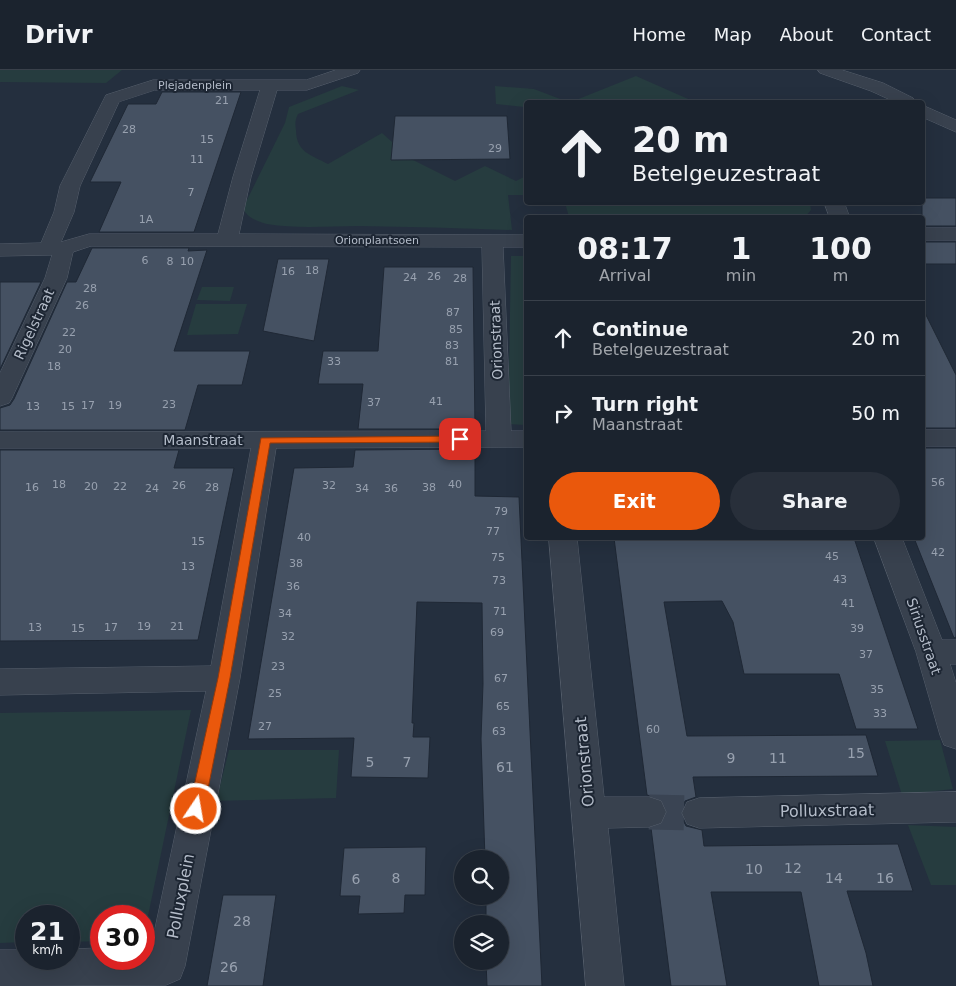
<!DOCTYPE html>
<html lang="en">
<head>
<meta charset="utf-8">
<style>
	:root { --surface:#1b232e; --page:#282f3a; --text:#f1f3f6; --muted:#a0a4aa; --line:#39404a; --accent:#ea580c }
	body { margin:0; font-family:"DejaVu Sans",sans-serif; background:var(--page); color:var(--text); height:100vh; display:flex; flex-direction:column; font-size:19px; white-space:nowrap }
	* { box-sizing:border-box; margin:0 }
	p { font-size:16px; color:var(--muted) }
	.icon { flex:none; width:28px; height:28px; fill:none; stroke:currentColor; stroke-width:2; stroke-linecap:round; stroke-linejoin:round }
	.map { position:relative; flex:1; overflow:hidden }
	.side { position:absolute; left:524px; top:145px; width:401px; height:325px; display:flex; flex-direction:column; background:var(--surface); border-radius:5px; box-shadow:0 5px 20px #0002,0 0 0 1px var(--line) }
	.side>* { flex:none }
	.hud { position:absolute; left:524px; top:30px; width:401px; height:105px; border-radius:5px; box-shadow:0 5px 20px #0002,0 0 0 1px var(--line); background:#1b232e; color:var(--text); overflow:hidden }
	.controls { position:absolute; left:454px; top:780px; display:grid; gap:10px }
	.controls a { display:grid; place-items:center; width:55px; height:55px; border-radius:50%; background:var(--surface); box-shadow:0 5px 20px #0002,0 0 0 1px var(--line); font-size:25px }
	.speed { position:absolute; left:15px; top:835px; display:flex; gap:10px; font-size:25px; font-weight:700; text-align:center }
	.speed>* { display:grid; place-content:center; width:65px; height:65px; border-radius:50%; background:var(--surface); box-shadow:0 5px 20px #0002,0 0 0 1px var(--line); line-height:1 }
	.speed small { font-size:12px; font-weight:400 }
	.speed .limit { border:8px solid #d22; background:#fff; color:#111 }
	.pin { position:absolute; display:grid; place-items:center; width:42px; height:42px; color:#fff; margin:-21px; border-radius:10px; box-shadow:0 2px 8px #0006 }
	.me { position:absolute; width:55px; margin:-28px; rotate:12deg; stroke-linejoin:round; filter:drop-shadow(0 0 4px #0008) }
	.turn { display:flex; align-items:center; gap:18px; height:105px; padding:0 25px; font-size:22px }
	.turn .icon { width:65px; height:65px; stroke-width:2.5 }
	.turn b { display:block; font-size:35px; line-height:42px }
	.eta { display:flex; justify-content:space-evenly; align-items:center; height:85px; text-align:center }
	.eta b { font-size:30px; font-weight:800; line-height:35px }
	.button { display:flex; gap:10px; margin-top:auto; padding:10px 25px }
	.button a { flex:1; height:58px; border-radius:30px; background:var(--accent); color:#fff; font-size:20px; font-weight:800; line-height:58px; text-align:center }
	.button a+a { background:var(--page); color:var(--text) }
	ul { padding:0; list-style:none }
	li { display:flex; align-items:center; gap:15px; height:75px; padding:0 25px; border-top:1px solid var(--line) }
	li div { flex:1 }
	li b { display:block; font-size:19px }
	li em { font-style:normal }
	header { display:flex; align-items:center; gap:30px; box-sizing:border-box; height:70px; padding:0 25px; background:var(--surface); border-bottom:1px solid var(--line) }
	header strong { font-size:24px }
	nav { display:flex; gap:28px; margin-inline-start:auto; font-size:18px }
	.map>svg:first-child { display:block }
	.green { fill:#263c3f }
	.building { fill:#455162; stroke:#1f2835 }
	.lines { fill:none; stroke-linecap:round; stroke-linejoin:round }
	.minor-tunnel { stroke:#3a4453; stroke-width:35; stroke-dasharray:35 18; stroke-linecap:butt }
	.minor-casing { stroke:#565f6c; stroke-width:1 }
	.minor { fill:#38414e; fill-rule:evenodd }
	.route { fill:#ea580c; stroke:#983908 }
	.labels { text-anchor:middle; stroke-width:4; stroke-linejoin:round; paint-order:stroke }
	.far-street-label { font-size:11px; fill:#b4bcc9; stroke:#1d2633 }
	.number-label { font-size:11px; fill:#98a1af }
	.street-label { font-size:14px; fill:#b4bcc9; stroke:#1d2633 }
	.near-number-label { font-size:14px; fill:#98a1af }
	.near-street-label { font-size:16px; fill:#b4bcc9; stroke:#1d2633 }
</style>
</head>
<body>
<header>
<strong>Drivr</strong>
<nav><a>Home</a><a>Map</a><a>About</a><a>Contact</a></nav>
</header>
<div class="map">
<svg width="956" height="916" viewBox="0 0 956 916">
	<rect width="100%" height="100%" fill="#242f3e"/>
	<path class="green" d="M0 0H122L106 13 0 12Z
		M636 6 695 32H571Z
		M342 16 359 20 298 44C295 50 295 54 296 60 296 82 311 85 328 94L382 63 411 89 455 111 485 96 516 111 526 106V125H508L512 160C461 158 410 157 359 156 329 156 297 159 267 154 258 152 246 147 243 138L285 53 289 37Z
		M495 16 534 19 568 32H526V49L524 37 496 34Z
		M810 132 811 140 804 148 569 147 565 133Z
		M511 186H526V355L508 354Z
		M202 217H234L230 231 197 230Z
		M196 234H247L238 264 187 265Z
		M191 640 144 865V846H101V871L69 872V846H26V872L0 873V643Z
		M940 670 953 719 902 725 885 671Z
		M229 680H339L336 728 208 731V728L219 720Z
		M908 755 956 757V815H931Z"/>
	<path class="building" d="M162 22H241L194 162H99L121 112H90L128 34H156Z
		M395 46H507L510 89 391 90Z
		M922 128H956V156H922Z
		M922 172H956V194H922Z
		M92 178H189L188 181 207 180 174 281H250L242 315H198L185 360H0V338L10 335 14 329 67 212H76Z
		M278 189H329L314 271 263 261Z
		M384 197H473L475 359H358L363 314H318L323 281H378Z
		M0 212H41L0 299Z
		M922 237 956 305V358H922Z
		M922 378H956V567L954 568 914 468H922Z
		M475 379V426L519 427 542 916H487L486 891H500V854H486V826H500V789H485L481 669 483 614 482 533 417 532 412 653H414L413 667H430L428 708 351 707 354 668 248 669 294 398 353 397 355 380Z
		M0 380H179L174 398H234L198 570 0 571Z
		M614 468H854L918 659H856L839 604H744L733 552 722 531 664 532 687 666 866 665 878 706 693 707 696 727 685 731 680 744 686 756 702 760 704 776 898 774 913 821H847L866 883 873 916H819L801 822H711L727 916H671L651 758 663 754 668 741 662 729 647 725Z
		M426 777 425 825H405L404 843 358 844 360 826H340L344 778Z
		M223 825H276L263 916H207Z"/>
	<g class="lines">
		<path class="minor-tunnel" d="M649 742 699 743"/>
		<g class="minor-casing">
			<path id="minor" d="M336 0H360L358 3 307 20H277L251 107 239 164 526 165V177H503L511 361H526V377L276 378 240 608 185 896 180 909 166 915 0 916V880H26V889H69V879L101 878V889H144V878L151 877 206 621 0 625V599L211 596 251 378H0V362L486 361 482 177 91 176 73 182 67 208 12 328 9 333 0 336V303L45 208 52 185 0 186V174L41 173 54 142 60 116 106 25 153 10H306ZM155 20H260L233 107 218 164H89L61 172 74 142 80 116 119 32Z
				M818 0H842L883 13 913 28 916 32H895L871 21 820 3Z
				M922 35 956 50V62L922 47Z
				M824 132H844L850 148H830Z
				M922 158H956V170H922Z
				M922 360H956V376H922Z
				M549 468H577L604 727H649L661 731 666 742 661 753 649 757 608 758 624 916H586Z
				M874 468H902L942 570H956V594H950L956 613V679L944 675 940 665 916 582Z
				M956 722V752L699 758 687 754 682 743 687 732 699 728Z"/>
		</g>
		<use href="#minor" class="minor"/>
	</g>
	<path class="route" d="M460 366 465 369 463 372 270 373 230 608 204 739 202 743 196 745 191 743 189 739 218 608 261 368Z"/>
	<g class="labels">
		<g class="far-street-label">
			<text x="195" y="19">Plejadenplein</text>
			<text x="377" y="174">Orionplantsoen</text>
		</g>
		<g class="number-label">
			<text x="222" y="34">21</text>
			<text x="129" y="63">28</text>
			<text x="207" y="73">15</text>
			<text x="495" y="82">29</text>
			<text x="197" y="93">11</text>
			<text x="191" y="126">7</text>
			<text x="146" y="153">1A</text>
			<text x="145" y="194">6</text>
			<text x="170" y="195">8</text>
			<text x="187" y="195">10</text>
			<text x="312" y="204">18</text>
			<text x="288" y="205">16</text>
			<text x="434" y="210">26</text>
			<text x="410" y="211">24</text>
			<text x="460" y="212">28</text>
			<text x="90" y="222">28</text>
			<text x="82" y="239">26</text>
			<text x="453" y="246">87</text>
			<text x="456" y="263">85</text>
			<text x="69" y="266">22</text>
			<text x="452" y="279">83</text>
			<text x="65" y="283">20</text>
			<text x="334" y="295">33</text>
			<text x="452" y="295">81</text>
			<text x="54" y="300">18</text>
			<text x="436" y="335">41</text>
			<text x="374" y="336">37</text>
			<text x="169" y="338">23</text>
			<text x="88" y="339">17</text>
			<text x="115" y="339">19</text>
			<text x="33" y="340">13</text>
			<text x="68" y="340">15</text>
			<text x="938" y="416">56</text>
			<text x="59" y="418">18</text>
			<text x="455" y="418">40</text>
			<text x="179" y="419">26</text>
			<text x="329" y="419">32</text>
			<text x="91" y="420">20</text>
			<text x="120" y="420">22</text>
			<text x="32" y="421">16</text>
			<text x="212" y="421">28</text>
			<text x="429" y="421">38</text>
			<text x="152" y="422">24</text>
			<text x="362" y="422">34</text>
			<text x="391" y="422">36</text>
			<text x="501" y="445">79</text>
			<text x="493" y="465">77</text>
			<text x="304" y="471">40</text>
			<text x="198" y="475">15</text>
			<text x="938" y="486">42</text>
			<text x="832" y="490">45</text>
			<text x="498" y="491">75</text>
			<text x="296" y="497">38</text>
			<text x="188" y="500">13</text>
			<text x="840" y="513">43</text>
			<text x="499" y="514">73</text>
			<text x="293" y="520">36</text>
			<text x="848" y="537">41</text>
			<text x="500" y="545">71</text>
			<text x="285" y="547">34</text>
			<text x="144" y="560">19</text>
			<text x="177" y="560">21</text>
			<text x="35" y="561">13</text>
			<text x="111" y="561">17</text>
			<text x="78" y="562">15</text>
			<text x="857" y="562">39</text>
			<text x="497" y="566">69</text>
			<text x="288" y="570">32</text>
			<text x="866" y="588">37</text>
			<text x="278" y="600">23</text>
			<text x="501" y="612">67</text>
			<text x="877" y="623">35</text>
			<text x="275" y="627">25</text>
			<text x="503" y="640">65</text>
			<text x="880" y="647">33</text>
			<text x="265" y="660">27</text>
			<text x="653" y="663">60</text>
			<text x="499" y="665">63</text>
		</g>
		<g class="street-label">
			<text transform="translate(34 254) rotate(-65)" y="5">Rigelstraat</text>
			<text transform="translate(496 270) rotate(-92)" y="5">Orionstraat</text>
			<text x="203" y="375">Maanstraat</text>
			<text transform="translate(924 566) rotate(71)" y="5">Siriusstraat</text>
		</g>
		<g class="near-number-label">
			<text x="856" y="688">15</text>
			<text x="731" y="693">9</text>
			<text x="778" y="693">11</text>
			<text x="370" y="697">5</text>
			<text x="407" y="697">7</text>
			<text x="505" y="702">61</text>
			<text x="793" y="803">12</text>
			<text x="754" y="804">10</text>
			<text x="396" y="813">8</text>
			<text x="834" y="813">14</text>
			<text x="885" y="813">16</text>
			<text x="356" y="814">6</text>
			<text x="242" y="856">28</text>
			<text x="229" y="902">26</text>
		</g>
		<g class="near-street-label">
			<text transform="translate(584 692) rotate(-95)" y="6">Orionstraat</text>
			<text transform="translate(827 740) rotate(-1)" y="6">Polluxstraat</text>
			<text transform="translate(180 826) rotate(-79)" y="6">Polluxplein</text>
		</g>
	</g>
</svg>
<div class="controls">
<a><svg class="icon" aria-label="search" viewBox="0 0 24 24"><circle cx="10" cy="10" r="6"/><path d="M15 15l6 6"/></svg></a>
<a><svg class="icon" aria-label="layers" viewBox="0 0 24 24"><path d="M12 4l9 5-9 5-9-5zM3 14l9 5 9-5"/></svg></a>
</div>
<div class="speed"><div>21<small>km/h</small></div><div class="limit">30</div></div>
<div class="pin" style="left:460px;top:369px;background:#d93025"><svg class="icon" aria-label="arrive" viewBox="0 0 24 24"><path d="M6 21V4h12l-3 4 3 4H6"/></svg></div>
<svg class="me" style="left:196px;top:739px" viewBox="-20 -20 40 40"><circle r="17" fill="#ea580c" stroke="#fff" stroke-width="3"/><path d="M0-11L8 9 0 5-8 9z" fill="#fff"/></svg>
<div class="hud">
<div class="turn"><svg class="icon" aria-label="ahead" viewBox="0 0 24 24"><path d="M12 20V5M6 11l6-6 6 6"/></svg><div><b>20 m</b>Betelgeuzestraat</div></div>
</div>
<section class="side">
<div class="eta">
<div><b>08:17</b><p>Arrival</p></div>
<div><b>1</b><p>min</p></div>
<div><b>100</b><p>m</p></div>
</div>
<ul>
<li><svg class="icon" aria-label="ahead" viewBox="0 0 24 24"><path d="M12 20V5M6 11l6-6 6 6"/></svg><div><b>Continue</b><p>Betelgeuzestraat</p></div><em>20 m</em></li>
<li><svg class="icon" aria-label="right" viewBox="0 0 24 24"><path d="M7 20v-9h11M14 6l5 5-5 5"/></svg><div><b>Turn right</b><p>Maanstraat</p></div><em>50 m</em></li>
</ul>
<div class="button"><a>Exit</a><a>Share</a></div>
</section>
</div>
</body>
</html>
